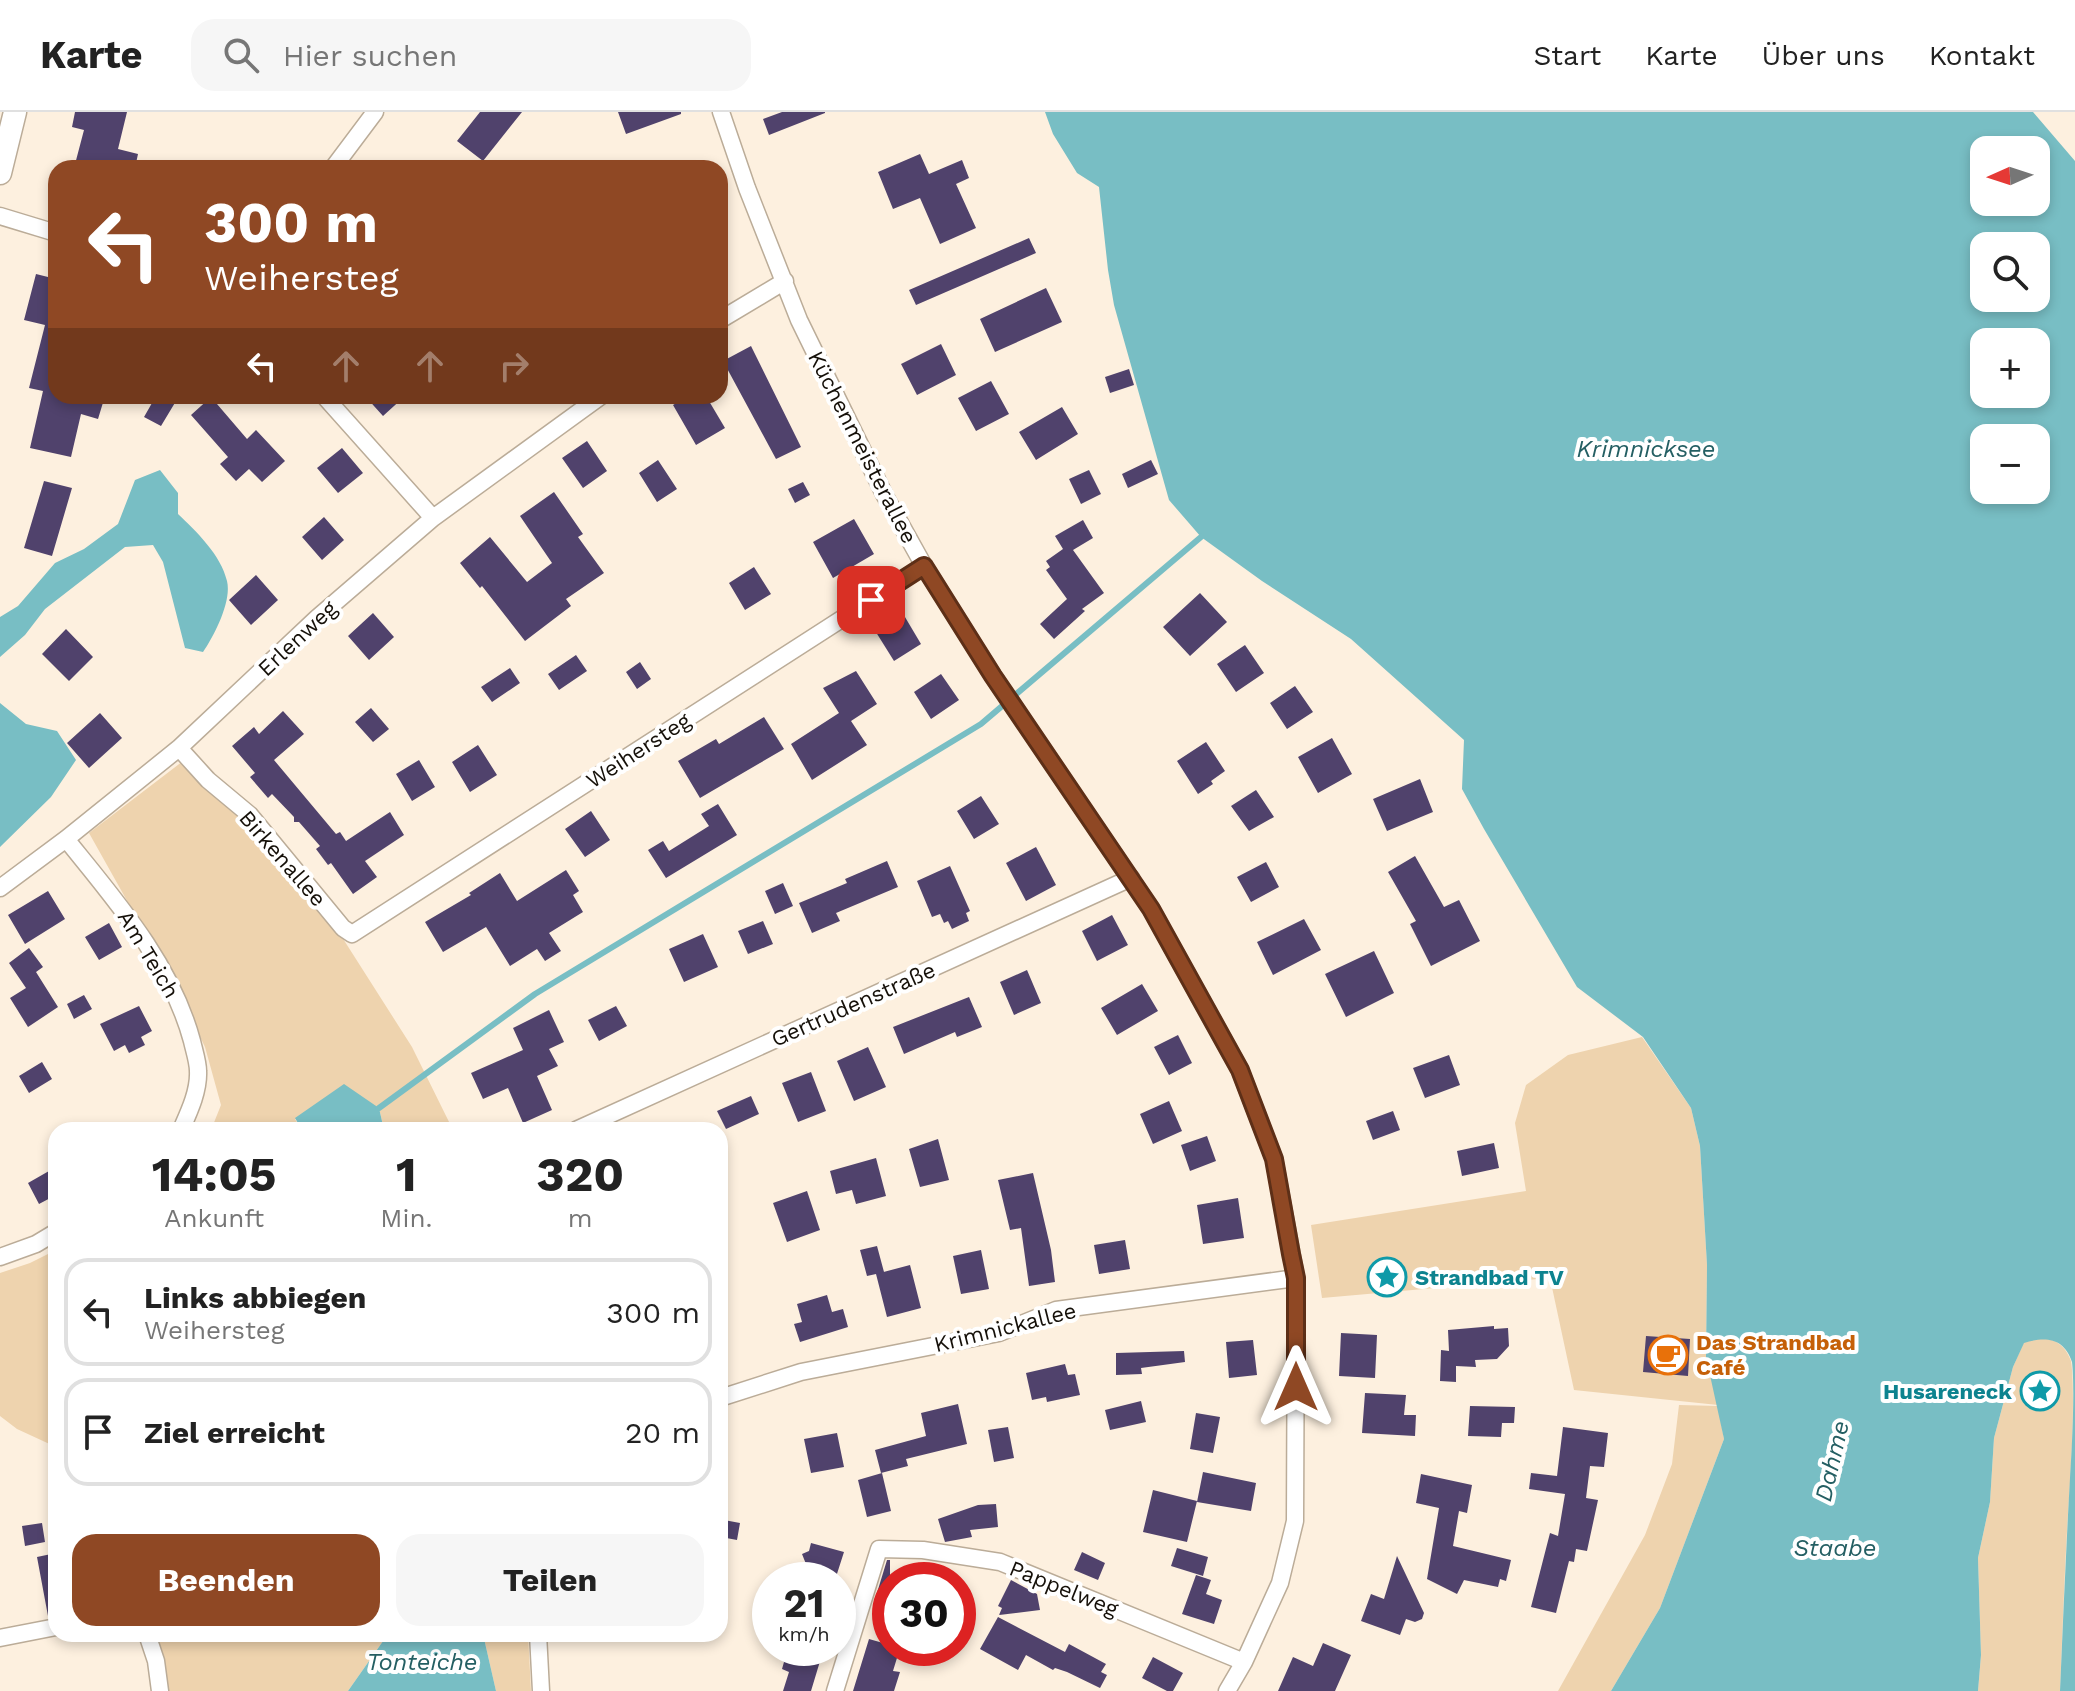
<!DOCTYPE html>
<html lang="de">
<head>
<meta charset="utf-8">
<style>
	:root { --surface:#fff; --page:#f6f6f6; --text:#222; --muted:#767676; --line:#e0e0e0; --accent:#8f4824 }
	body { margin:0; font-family:"Work Sans",sans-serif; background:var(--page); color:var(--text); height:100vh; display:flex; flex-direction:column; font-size:30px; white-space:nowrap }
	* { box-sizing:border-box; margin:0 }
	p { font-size:26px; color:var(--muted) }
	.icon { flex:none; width:44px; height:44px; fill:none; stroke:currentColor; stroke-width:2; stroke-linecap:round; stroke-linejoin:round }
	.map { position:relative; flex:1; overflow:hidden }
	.panel { position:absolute; left:48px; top:1010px; width:680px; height:520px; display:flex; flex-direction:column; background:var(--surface); border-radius:24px; box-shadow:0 4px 12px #0003 }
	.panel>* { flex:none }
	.top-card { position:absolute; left:48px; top:48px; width:680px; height:244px; border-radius:24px; box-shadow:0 4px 12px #0003; background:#8f4824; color:#fff; overflow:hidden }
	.needle { width:52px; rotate:267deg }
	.buttons { position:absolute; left:1970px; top:24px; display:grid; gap:16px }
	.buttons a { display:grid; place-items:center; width:80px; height:80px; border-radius:16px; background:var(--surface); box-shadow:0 4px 12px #0003; font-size:40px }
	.speed { position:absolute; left:752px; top:1450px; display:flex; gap:16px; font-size:40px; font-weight:700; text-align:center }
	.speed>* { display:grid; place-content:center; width:104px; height:104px; border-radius:50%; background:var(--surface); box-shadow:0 4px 12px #0003; line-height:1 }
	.speed small { font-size:20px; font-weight:400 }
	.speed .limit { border:12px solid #d22; background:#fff; color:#111 }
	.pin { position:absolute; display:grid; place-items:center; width:68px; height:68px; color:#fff; margin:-34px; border-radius:16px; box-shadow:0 4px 12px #0006 }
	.me { position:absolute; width:88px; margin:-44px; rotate:0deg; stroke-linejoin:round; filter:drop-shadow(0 0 6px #0008) }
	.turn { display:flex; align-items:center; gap:28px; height:168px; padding:0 24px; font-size:36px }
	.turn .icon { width:104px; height:104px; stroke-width:2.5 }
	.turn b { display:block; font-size:56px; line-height:68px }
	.lanes { display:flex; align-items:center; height:76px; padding:0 24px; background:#0003; justify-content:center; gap:40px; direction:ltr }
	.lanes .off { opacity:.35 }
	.eta { display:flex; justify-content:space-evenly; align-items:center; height:136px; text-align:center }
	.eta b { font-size:48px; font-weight:700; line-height:56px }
	.action { display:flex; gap:16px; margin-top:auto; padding:16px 24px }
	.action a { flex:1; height:92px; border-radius:24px; background:var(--accent); color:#fff; font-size:32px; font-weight:700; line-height:92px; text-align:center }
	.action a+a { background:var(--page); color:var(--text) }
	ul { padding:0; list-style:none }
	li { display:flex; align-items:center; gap:24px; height:108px; margin:0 16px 12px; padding:0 8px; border:4px solid var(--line); border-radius:24px }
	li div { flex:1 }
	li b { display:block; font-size:30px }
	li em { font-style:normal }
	header { display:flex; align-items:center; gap:48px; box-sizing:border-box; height:112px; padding:0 40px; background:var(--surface); border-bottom:2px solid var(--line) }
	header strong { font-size:38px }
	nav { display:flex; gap:44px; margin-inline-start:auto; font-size:28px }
	.search { width:560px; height:72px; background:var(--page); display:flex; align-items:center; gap:20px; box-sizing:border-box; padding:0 28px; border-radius:24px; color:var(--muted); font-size:30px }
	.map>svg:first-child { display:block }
	.green { fill:#eed3ae }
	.water { fill:#78bec4; fill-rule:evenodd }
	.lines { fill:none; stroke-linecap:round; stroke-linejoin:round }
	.stream { stroke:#78bec4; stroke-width:6 }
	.building { fill:#50426c }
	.street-casing { stroke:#bbac98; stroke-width:19 }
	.secondary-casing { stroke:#bbac98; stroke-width:25 }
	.street { stroke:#fff; stroke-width:16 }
	.secondary { stroke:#fff; stroke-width:22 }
	.route-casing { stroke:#5d2f17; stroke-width:20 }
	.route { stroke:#8f4824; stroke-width:14 }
	.labels { text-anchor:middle; stroke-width:8; stroke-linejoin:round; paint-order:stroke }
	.street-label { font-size:22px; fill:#151009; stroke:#fff }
	.culture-label { font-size:22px; font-weight:bold; fill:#0d838f; stroke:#fff; text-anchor:start }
	.food-label { font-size:22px; font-weight:bold; fill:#c56008; stroke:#fff; text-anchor:start }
	.water-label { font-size:24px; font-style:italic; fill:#245f63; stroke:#fff }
</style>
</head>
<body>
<header>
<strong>Karte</strong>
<div class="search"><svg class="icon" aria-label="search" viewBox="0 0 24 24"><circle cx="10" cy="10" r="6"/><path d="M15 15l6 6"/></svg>Hier suchen</div>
<nav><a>Start</a><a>Karte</a><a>Über uns</a><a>Kontakt</a></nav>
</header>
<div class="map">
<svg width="2075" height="1579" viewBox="0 0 2075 1579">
	<rect width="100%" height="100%" fill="#fdf0df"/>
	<path class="green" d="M187 646 340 822 412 935 453 1018H384L379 996 295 1007 302 1018H211L221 993 205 935 181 885 89 721Z
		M1642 925 1691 996 1700 1034 1707 1153 1706 1245 1718 1293 1574 1278 1550 1166 1322 1186 1311 1113 1526 1079 1515 1011 1526 973 1568 943Z
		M56 1138V1335L17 1317 0 1304V1161L30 1151Z
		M2040 1226C2056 1227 2065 1233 2071 1249 2075 1273 2072 1343 2070 1371 2065 1440 2063 1510 2060 1579H1978L1981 1543 1978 1446 1990 1390 1994 1326 2013 1255 2024 1230Z
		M1679 1293 1718 1294 1724 1327 1660 1496 1611 1579H1558L1645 1423 1672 1352Z
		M159 1522H388L348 1579H164Z
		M483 1522H528L531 1579H496Z"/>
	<path class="water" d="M1045 0H2033L2075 49V1579H2060C2063 1508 2066 1437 2070 1366 2072 1337 2075 1276 2072 1250 2064 1226 2046 1224 2024 1231L2013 1255 1994 1326 1990 1390 1978 1446 1981 1543 1978 1579H1611L1660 1496 1724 1327 1706 1245 1707 1153 1700 1034 1691 996 1643 925 1577 875 1484 717 1462 677 1464 628 1351 527 1262 469 1201 425 1169 388 1114 193 1108 158 1099 75 1077 61 1053 22ZM2036 38V90H1984V38ZM2036 134V186H1984V134ZM2036 230V282H1984V230ZM2036 326V378H1984V326Z
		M160 358 178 381V402C196 419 221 443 227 469 232 489 214 524 203 540L185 536 163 450 153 433 125 435 45 497 25 523 0 545V505L18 494 55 451 84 437 118 412 135 368Z
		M0 591 26 612 57 619 76 648 51 685 0 735Z
		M344 972 379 996 384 1018H302L295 1006Z
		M388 1522H483L496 1579H348Z"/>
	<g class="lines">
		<path class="stream" d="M379 996 535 882 981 612 1201 425"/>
	</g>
	<path class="building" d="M75 0H127L118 37 138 42 135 56H74L84 18 72 15Z
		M480 0H522L483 49 457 29Z
		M618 0H681V2L626 22Z
		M782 0H825V1L769 23 763 7Z
		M920 42 929 62 962 48 969 66 956 72 976 116 940 132 920 86 893 97 878 60Z
		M1029 126 1036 141 916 193 909 178Z
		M36 162 56 167V284H105L98 307 81 302 71 345 30 336 43 279 29 276 45 213 24 208Z
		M1046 176 1062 210 995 240 980 207Z
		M941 232 956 263 917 283 901 252Z
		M751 234 801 335 776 347 723 249Z
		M1129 257 1134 273 1110 281 1105 265Z
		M991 269 1009 302 976 319 958 286Z
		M156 284H179L161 314 144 305Z
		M365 284H405L383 304Z
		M688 284H706L725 316 696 333 673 293Z
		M211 285 247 327 256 318 285 349 262 370 249 357 236 369 220 352 228 345 191 303Z
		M1062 295 1078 322 1036 348 1019 320Z
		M587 329 607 359 583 376 562 346Z
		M342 336 363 361 338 381 317 356Z
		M658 348 677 377 657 390 639 361Z
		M1151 348 1158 362 1128 376 1122 362Z
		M1089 358 1101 382 1081 392 1069 367Z
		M44 369 72 376 52 444 24 436Z
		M803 370 810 383 795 391 788 377Z
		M554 380 583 422 578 425 604 461 566 487 571 494 525 529 482 474 480 476 460 451 490 425 527 470 552 451 520 404Z
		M324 405 344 428 322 448 302 425Z
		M854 407 874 442 833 466 813 430Z
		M1083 408 1093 426 1073 438 1104 481 1082 497 1085 499 1054 527 1040 512 1067 487 1046 458 1050 455 1046 449 1063 437 1055 424Z
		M754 455 771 482 745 498 729 471Z
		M256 463 278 488 251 513 229 488Z
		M1200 481 1227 510 1190 544 1163 515Z
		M902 500 921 532 894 549 874 517Z
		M373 501 394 525 369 548 348 524Z
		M66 517 93 545 69 569 42 542Z
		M1245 533 1264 561 1236 580 1217 552Z
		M576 543 587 559 559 578 548 562Z
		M640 550 651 567 637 577 626 560Z
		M510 556 520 571 492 590 481 575Z
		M856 559 877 592 851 609 867 633 812 668 791 632 839 601 823 576Z
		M941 562 959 588 931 607 914 580Z
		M1295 574 1313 600 1287 617 1270 591Z
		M371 596 389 617 373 630 355 610Z
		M283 599 304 622 274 648 336 722 340 720 346 729 390 700 404 723 365 749 377 765 353 782 331 751 328 753 316 737 320 734 299 710H294V705L272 682 268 686 250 665 255 661 232 634 254 615 259 622Z
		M100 601 122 626 89 656 67 631Z
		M764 605 784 637 700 686 678 649 716 627 719 632Z
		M1332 626 1352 662 1318 681 1298 645Z
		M1206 630 1225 659 1211 669 1213 672 1198 682 1177 649Z
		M478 633 497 663 470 680 452 650Z
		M419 648 435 675 412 689 396 662Z
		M1420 667 1433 700 1387 719 1373 687Z
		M1256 678 1274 705 1249 719 1231 694Z
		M981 684 999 712 974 727 957 699Z
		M718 692 737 723 666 766 648 738 663 729 669 739 709 714 701 702Z
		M591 699 610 728 585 745 565 717Z
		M1036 735 1056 773 1026 789 1006 751Z
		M1415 744 1444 795 1459 788 1480 829 1431 854 1410 812 1416 809 1388 760Z
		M887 749 898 775 836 801 840 809 812 821 799 791 847 771 845 767Z
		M1266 750 1279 775 1251 790 1237 765Z
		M950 754 970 799 966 801 969 809 952 817 948 809 944 811 940 802 932 805 917 769Z
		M566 758 579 779 573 783 583 800 549 821 561 839 545 849 537 837 510 854 486 815 443 840 425 810 471 783 469 781 500 761 517 789Z
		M783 771 793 794 775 802 765 779Z
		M48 779 65 807 25 832 8 803Z
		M1112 803 1128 833 1097 849 1082 819Z
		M1304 807 1321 838 1273 863 1257 830Z
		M763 809 773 832 748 842 738 819Z
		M109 811 122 835 99 848 85 825Z
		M703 822 718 855 684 870 669 837Z
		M29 836 43 855 36 860 58 895 28 915 10 886 26 876 9 851Z
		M1374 839 1394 881 1346 905 1325 862Z
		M1027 858 1041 891 1014 903 1000 870Z
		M1142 872 1158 899 1117 923 1101 896Z
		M84 883 92 897 74 907 67 892Z
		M969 885 982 915 957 925 955 920 904 942 893 915Z
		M139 894 152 919 141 925 145 933 129 941 125 933 114 939 100 912Z
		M616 894 627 914 599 929 588 908Z
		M549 898 564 930 549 937 558 954 537 964 552 998 523 1011 508 976 483 987 471 961 523 938 513 916Z
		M1178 923 1192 951 1169 963 1154 935Z
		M868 935 886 975 854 989 837 949Z
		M1449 943 1460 973 1425 986 1413 956Z
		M42 950 52 967 29 981 19 964Z
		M811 960 826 999 798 1010 782 971Z
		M751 984 759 1002 726 1017 717 999Z
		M1169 989 1182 1019 1153 1032 1140 1002Z
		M1393 999 1400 1018 1373 1028 1366 1009Z
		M1207 1024 1216 1049 1190 1059 1181 1033Z
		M938 1027 949 1068 920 1075 909 1037Z
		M1494 1031 1499 1056 1462 1064 1457 1039Z
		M876 1046 886 1084 856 1092 852 1078 836 1082 830 1059Z
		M56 1055V1083L39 1092 28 1071Z
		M1033 1061 1051 1138 1055 1170 1029 1174 1021 1116 1010 1118 998 1068Z
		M807 1079 820 1118 787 1130 773 1091Z
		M1238 1086 1244 1126 1203 1132 1197 1093Z
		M1125 1128 1130 1157 1099 1162 1094 1133Z
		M877 1134 884 1160 876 1162 910 1153 921 1196 887 1205 876 1162 867 1164 860 1138Z
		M981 1138 989 1177 961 1182 953 1144Z
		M827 1183 832 1200 843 1197 848 1215 800 1230 794 1212 802 1210 797 1192Z
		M1494 1214V1217L1508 1216 1509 1234 1497 1247 1475 1248 1476 1255 1456 1254V1270L1440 1269 1441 1238 1449 1239 1448 1218Z
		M1341 1221 1377 1223 1375 1266 1339 1264Z
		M1646 1224 1690 1227 1688 1264 1643 1260Z
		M1253 1228 1257 1263 1229 1266 1226 1230Z
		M1184 1239 1185 1250 1141 1256 1142 1262 1116 1263V1241Z
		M1065 1252 1068 1263 1075 1262 1080 1283 1047 1290 1046 1285 1032 1288 1026 1261Z
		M1365 1281 1406 1283 1404 1303H1416L1415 1324 1362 1321Z
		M1141 1289 1146 1310 1110 1318 1105 1298Z
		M958 1292 967 1332 906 1347 908 1354 881 1361 875 1338 926 1324 921 1301Z
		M1470 1294 1515 1295 1514 1311H1502L1501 1325 1468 1324Z
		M1196 1301 1220 1305 1213 1341 1190 1337Z
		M1008 1315 1014 1346 994 1350 988 1318Z
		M1563 1315 1608 1321 1604 1355 1590 1354 1586 1386 1598 1388 1587 1439 1576 1437 1574 1450 1569 1449 1556 1501 1531 1495 1550 1421 1558 1424 1565 1382 1529 1377 1531 1361 1557 1364Z
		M837 1321 844 1355 811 1361 804 1327Z
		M1203 1360 1256 1371 1251 1399 1197 1390Z
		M882 1361 891 1399 867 1405 858 1368Z
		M1421 1362 1472 1373 1467 1401 1459 1399 1453 1434 1511 1448 1506 1469 1500 1467 1498 1475 1464 1468 1457 1482 1427 1467 1439 1396 1416 1391Z
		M1153 1378 1197 1389 1187 1430 1143 1420Z
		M996 1392 998 1415 970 1418 972 1425 945 1430 938 1407 978 1393Z
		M724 1408 740 1411 737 1428 721 1425Z
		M42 1411 45 1430 25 1434 22 1414Z
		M811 1431 844 1440 835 1468H805L808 1457 802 1442 809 1439Z
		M1177 1436 1208 1445 1203 1464 1171 1454Z
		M1082 1440 1105 1451 1098 1468 1074 1458Z
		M56 1441V1504H48L37 1445Z
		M1397 1444 1424 1501 1422 1507 1415 1510 1406 1507 1400 1523 1361 1509 1371 1482 1384 1487Z
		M887 1448H890V1499L873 1494Z
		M1196 1463 1211 1468 1206 1482 1222 1488 1214 1512 1182 1502Z
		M1011 1468 1037 1482 1040 1498 999 1503 1002 1496 998 1494Z
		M998 1505 1065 1540 1069 1532 1106 1552 1101 1560 1107 1563 1100 1576 1067 1560 1055 1556 1053 1558 1026 1543 1018 1558 980 1537Z
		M869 1527 890 1533V1536H900L893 1559 900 1560 894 1579H853Z
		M1323 1531 1351 1543 1335 1579H1278L1293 1545 1313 1554Z
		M789 1536H824L811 1579H783L789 1560 782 1557 784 1550 779 1540Z
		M1153 1545 1183 1561 1173 1579H1167L1142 1566Z"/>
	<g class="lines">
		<g class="street-casing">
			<path id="street" d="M721 0 747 76 799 208 885 384 924 454 993 564 1151 797 1240 958 1274 1047 1296 1166 1295 1409 1280 1471 1244 1550 1227 1579
				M333 56 375 0
				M0 104 56 121
				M720 208 785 169
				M324 284 433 406
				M179 636 208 668 250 703 343 816 352 822 924 454
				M66 727C116 789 171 851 192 929 194 938 198 950 198 959 199 979 189 1000 181 1018
				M0 776 66 727 179 636 317 506 433 406 601 284
				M576 1018 1131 766
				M0 1145 36 1132 56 1120
				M720 1286 801 1260 999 1221 1056 1198 1296 1166
				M147 1522 156 1549 160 1579
				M538 1522 541 1579
				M0 1526 56 1515
				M835 1579 879 1437 923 1438 1000 1450 1244 1550"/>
		</g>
		<g class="secondary-casing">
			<path id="secondary" d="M0 61 15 0"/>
		</g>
		<use href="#street" class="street"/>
		<use href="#secondary" class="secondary"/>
	</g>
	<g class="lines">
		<g class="route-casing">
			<path id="route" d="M871 488 924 454 993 564 1151 797 1240 958 1274 1047 1291 1142 1296 1166V1275"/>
		</g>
		<use href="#route" class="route"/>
	</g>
	<defs>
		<g id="sight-ring" transform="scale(2)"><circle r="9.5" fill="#fff" stroke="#0f9aa8" stroke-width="1.5"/><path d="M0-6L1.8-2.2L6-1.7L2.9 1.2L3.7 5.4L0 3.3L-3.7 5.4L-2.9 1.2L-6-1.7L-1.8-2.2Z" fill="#0f9aa8"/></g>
		<g id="cafe-ring" transform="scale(2)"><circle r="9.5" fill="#fff" stroke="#e8710a" stroke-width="1.5"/><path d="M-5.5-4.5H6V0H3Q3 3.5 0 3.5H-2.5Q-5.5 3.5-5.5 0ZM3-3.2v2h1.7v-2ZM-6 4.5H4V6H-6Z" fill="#e8710a"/></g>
	</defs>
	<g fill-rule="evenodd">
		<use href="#sight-ring" x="1387" y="1165"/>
		<use href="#cafe-ring" x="1668" y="1243"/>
		<use href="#sight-ring" x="2040" y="1279"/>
	</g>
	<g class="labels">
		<g class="street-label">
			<text transform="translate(863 335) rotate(63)" y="8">Küchenmeisterallee</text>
			<text transform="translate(297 526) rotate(-43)" y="8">Erlenweg</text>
			<text transform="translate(638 638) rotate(-33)" y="8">Weihersteg</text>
			<text transform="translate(283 746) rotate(49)" y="8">Birkenallee</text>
			<text transform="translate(149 842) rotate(59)" y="8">Am Teich</text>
			<text transform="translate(853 892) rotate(-24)" y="8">Gertrudenstraße</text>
			<text transform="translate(1005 1215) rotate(-14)" y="8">Krimnickallee</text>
			<text transform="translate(1064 1476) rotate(22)" y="8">Pappelweg</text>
		</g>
		<g class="culture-label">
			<text x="1415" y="1173">Strandbad TV</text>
			<text x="2012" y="1287" text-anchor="end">Husareneck</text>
		</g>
		<g class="food-label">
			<text x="1696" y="1238">Das Strandbad<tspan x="1696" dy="25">Café</tspan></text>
		</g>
		<g class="water-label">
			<text x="1646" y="345">Krimnicksee</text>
			<text transform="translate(1832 1349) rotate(-77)" y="8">Dahme</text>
			<text x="1835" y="1444">Staabe</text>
			<text x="422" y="1558">Tonteiche</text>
		</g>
	</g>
</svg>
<div class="buttons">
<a><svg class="needle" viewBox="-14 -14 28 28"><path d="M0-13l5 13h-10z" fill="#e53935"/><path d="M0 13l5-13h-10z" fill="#767676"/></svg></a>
<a><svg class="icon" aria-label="search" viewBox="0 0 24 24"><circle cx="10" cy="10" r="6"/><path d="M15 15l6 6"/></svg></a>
<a>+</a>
<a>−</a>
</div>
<div class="speed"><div>21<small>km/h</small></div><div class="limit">30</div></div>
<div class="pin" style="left:871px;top:488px;background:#d93025"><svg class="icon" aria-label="arrive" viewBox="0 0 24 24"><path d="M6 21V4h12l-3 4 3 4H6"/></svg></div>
<svg class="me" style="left:1296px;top:1275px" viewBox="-20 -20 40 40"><path d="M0-17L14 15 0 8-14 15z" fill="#8f4824" stroke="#fff" stroke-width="4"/></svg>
<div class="top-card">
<div class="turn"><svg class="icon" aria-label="left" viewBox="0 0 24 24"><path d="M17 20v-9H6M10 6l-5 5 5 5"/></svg><div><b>300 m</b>Weihersteg</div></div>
<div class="lanes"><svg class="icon" aria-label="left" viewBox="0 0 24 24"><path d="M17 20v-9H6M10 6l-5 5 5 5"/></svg><svg class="icon off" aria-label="ahead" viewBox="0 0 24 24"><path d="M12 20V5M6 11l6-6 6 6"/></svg><svg class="icon off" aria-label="ahead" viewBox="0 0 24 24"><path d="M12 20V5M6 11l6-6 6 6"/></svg><svg class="icon off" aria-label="right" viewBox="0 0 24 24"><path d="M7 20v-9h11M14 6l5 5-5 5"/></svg></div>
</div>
<section class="panel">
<div class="eta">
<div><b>14:05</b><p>Ankunft</p></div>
<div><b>1</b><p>Min.</p></div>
<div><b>320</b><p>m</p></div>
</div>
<ul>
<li><svg class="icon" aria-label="left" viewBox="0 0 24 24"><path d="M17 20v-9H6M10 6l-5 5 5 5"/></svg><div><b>Links abbiegen</b><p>Weihersteg</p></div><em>300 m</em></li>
<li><svg class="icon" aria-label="arrive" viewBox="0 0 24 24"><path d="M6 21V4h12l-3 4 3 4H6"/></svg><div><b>Ziel erreicht</b></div><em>20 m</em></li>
</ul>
<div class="action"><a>Beenden</a><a>Teilen</a></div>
</section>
</div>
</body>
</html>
